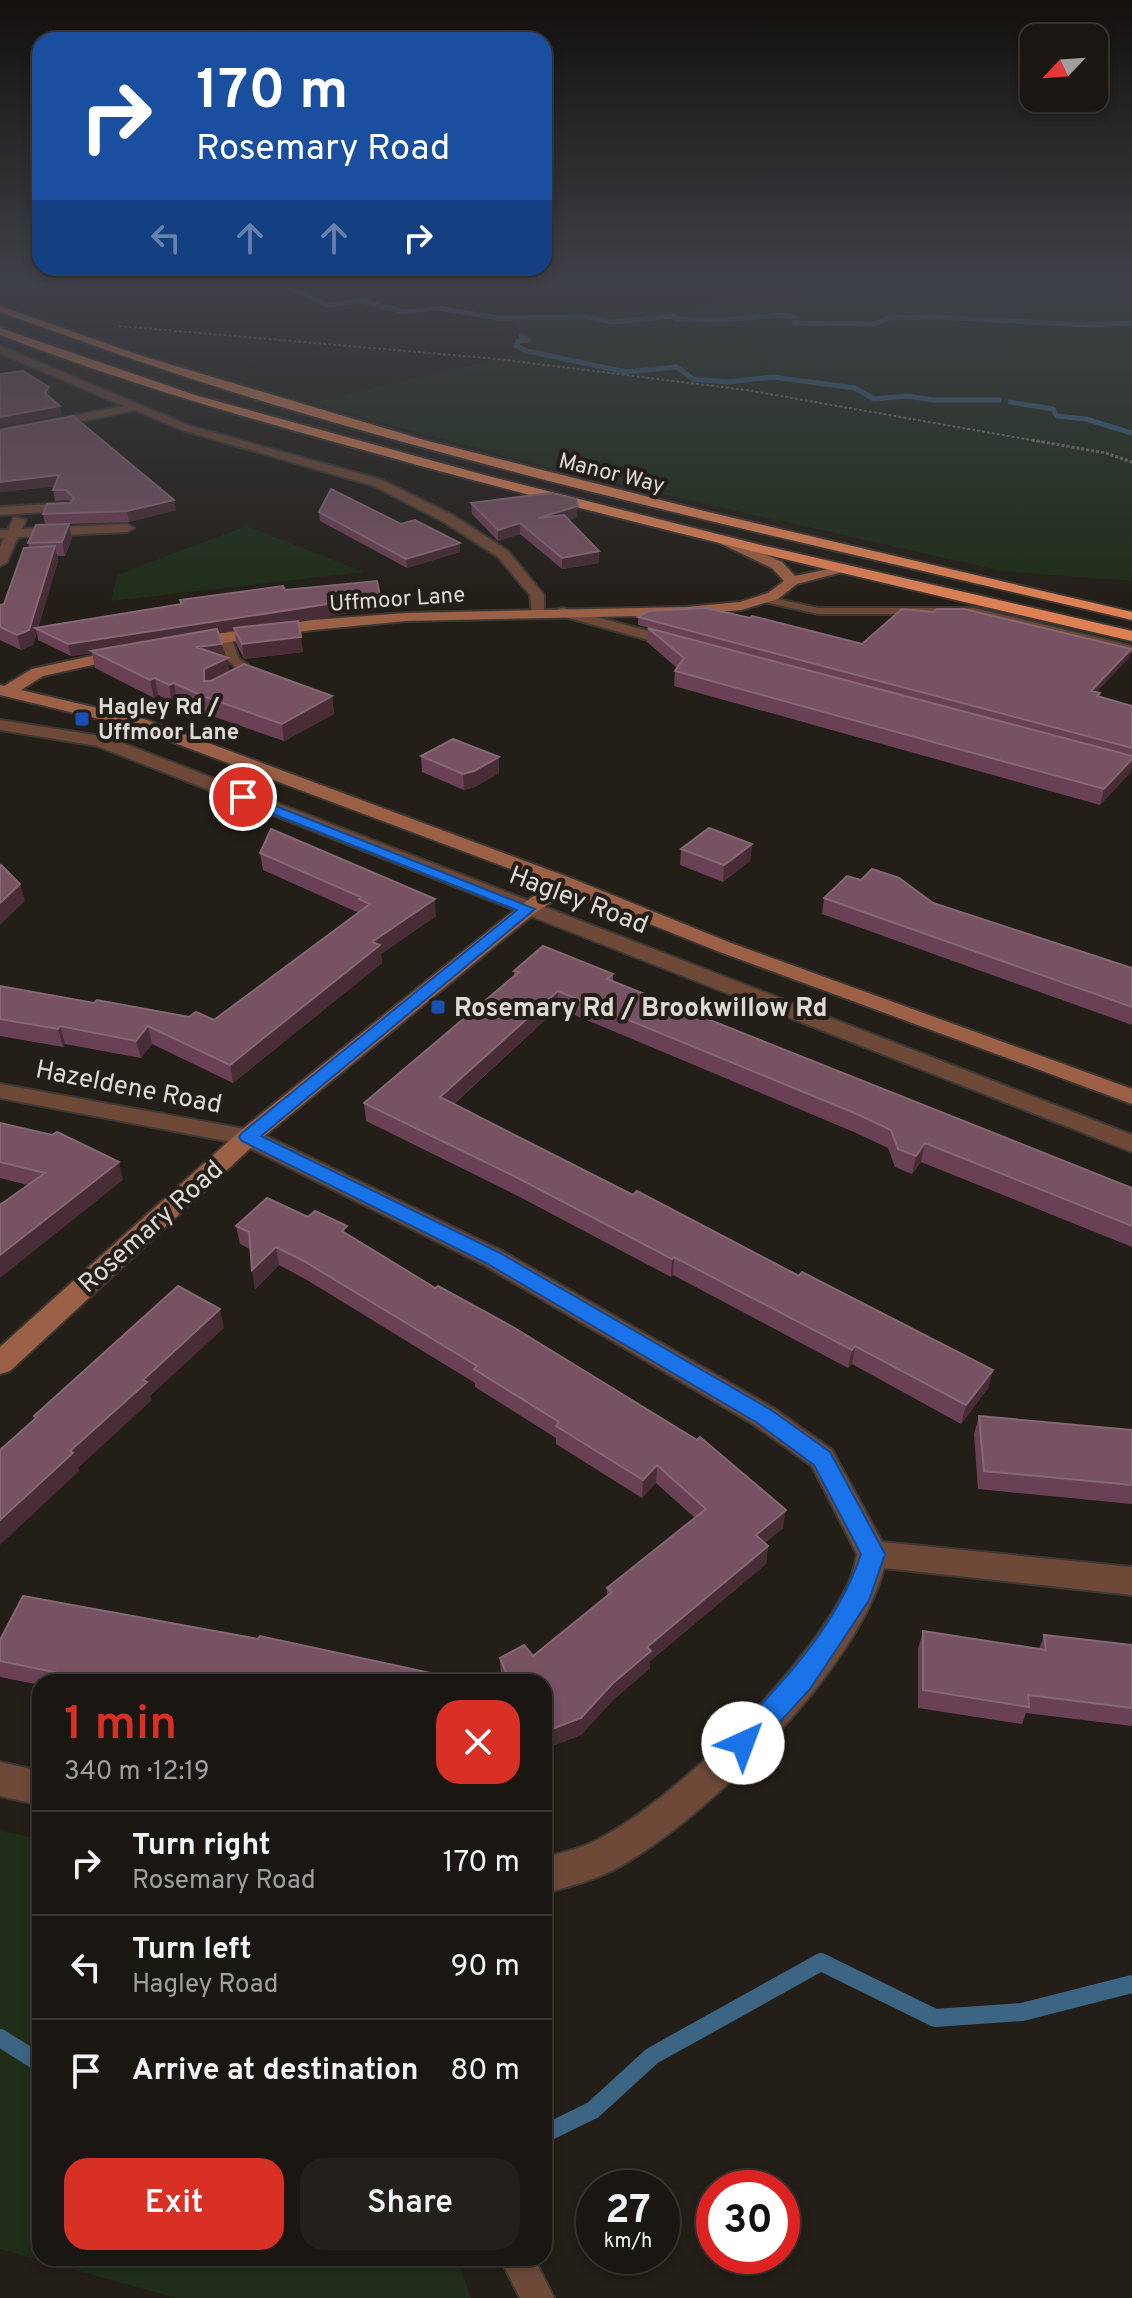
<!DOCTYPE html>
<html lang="en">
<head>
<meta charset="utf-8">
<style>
	:root { --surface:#1a1612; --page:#231f1b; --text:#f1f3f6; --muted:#9f9f9f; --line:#383532; --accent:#d93025 }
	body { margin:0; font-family:Overpass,sans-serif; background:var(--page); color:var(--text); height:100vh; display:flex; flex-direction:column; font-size:30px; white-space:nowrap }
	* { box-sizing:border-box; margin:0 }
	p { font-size:26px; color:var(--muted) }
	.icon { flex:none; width:44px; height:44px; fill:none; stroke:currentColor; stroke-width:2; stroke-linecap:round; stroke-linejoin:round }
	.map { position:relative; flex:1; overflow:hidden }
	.side { position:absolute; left:32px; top:1674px; width:520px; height:592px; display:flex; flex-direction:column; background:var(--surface); border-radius:24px; box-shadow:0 4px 12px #0003,0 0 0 2px var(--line) }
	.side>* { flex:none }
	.top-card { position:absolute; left:32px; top:32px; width:520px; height:244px; border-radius:24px; box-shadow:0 4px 12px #0003,0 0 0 2px var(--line); background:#1a4fa0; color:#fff; overflow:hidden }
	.needle { width:52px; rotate:245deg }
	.tools { position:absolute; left:1020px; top:24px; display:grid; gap:16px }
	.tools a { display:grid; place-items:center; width:88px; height:88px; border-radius:16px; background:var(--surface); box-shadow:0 4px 12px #0003,0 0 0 2px var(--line); font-size:40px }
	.speed { position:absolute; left:576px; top:2170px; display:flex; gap:16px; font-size:40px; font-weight:700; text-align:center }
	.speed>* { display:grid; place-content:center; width:104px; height:104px; border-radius:50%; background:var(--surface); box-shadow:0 4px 12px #0003,0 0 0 2px var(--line); line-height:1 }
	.speed small { font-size:20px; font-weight:400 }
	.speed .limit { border:12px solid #d22; background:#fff; color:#111 }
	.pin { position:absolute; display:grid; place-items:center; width:68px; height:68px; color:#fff; margin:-34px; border:4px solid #fff; border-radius:50%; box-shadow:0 2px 8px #0007 }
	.me { position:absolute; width:88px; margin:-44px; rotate:43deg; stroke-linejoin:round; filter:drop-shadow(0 0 6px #0008) }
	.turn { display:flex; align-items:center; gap:28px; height:168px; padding:0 32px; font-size:36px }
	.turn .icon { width:104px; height:104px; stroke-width:2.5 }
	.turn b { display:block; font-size:56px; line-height:68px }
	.lanes { display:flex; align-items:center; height:76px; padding:0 32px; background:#0003; justify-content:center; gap:40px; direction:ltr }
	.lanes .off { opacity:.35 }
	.round { display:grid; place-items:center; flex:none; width:84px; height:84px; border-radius:24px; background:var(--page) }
	.head { display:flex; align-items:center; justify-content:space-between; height:136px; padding:0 32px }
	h1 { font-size:48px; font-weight:600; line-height:60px; color:var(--accent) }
	.button { display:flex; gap:16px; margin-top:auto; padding:16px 32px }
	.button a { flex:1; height:92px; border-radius:24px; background:var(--accent); color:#fff; font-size:32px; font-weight:600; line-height:92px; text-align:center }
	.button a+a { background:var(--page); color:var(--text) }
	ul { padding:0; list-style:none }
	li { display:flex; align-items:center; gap:24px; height:104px; padding:0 32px; border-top:2px solid var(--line) }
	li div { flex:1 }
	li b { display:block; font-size:30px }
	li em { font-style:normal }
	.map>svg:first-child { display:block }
	.green { fill:#1f2d19 }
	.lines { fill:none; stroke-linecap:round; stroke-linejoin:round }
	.stream-far1 { stroke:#3c6483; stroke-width:5 }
	.stream { stroke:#3c6483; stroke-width:18 }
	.lane-casing { stroke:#3d3833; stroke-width:4 }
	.street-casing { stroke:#3d3833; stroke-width:4 }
	.secondary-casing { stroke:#3d3833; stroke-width:4 }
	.highway-casing { stroke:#3d3833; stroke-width:4 }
	.path-far1 { stroke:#7f7a75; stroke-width:2; stroke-dasharray:3 2; stroke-linecap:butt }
	.path { stroke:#7f7a75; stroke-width:3; stroke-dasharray:3 2; stroke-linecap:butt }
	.lane { fill:#6e4938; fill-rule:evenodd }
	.street { fill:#6e4938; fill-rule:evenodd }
	.secondary { fill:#9b6045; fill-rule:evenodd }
	.highway { fill:#dd8155; fill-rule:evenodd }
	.wall { fill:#6a4154 }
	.shaded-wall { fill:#482c36 }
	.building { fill:#765262; stroke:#866774; stroke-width:2 }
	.route { fill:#1a73e8; stroke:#114b97; stroke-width:2 }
	.transit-dot { fill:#1a4fb4; stroke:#231e18; stroke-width:3 }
	.labels { text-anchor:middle; stroke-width:8; stroke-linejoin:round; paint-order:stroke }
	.far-street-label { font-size:22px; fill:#dedad6; stroke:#231e18 }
	.far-poi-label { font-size:22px; font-weight:bold; fill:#dedad6; stroke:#231e18; text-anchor:start }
	.street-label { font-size:26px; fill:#dedad6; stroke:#231e18 }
	.poi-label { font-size:26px; font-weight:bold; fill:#dedad6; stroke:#231e18; text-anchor:start }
</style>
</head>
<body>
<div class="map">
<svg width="1132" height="2298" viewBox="0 0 1132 2298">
	<rect width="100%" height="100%" fill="#231e18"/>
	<path class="green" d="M905 280H1132V581L1001 571 553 469 310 403 532 351 514 325Z
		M246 526 364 572 111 601 117 575Z
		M0 1831 40 1839V2258H457L471 2298H176L0 2249Z"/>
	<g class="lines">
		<path class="stream-far1" d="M273 280 327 305 363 301 404 312 438 308 497 318 586 317 613 322 674 316 675 319 723 320 782 315 797 318 794 323 875 324 889 318 936 317 1088 325 1132 323
			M521 336 528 340 518 341 516 346 527 351 626 372 677 367 693 379 728 382 773 377 855 388 874 399 908 396 933 400H999
			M1010 402 1053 409 1057 416 1086 419 1132 433"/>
		<path class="stream" d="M0 2038 40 2063
			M544 2134 593 2110 652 2056 821 1962 935 2018 1022 2012 1132 1984"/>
		<g class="lane-casing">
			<path id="lane" d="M764 596 818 608H974L1132 646V652L974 614H818L760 601V597Z
				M225 634 231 637 239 659 255 670V676L244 682H236V676L243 673 228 661 219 637Z
				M500 2258H534L554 2298H520Z"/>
		</g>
		<g class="street-casing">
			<path id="street" d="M0 346 190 426 382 480 454 516 508 551 544 595V613L537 617 532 616 530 595 498 557 444 522 374 486 182 430 135 410 0 438V430L124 406 0 353Z
				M67 503 74 507 72 510 0 515V507Z
				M14 517 26 520 22 529 127 524 134 528 127 532 18 537 7 562 0 566V547L4 538H0V530H8Z
				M563 608 682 640 685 643 677 648 558 615V609Z
				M0 720 107 737 1132 1135V1152L97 746 0 730Z
				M0 1084 256 1131 502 1251 773 1408 832 1450 882 1542 1132 1567V1595L884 1568C857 1669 709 1816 619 1867 596 1880 569 1886 544 1894V1858C559 1853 576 1850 591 1843 672 1805 811 1665 848 1584 853 1575 855 1564 857 1554L812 1466 753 1424 484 1265 242 1144 0 1098Z
				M0 1762 40 1771V1805L0 1796Z"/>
		</g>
		<g class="secondary-casing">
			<path id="secondary" d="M722 535 782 562 795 576 843 566 850 570 797 584 778 599 741 610 686 615 406 621 313 630 187 648 179 643 187 638 313 620 406 613 686 607 740 602 768 593 784 581 772 568 717 542V536Z
				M123 649 129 651V657L43 676 21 690 144 719 573 879 731 943 1132 1089V1104L717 951 568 891 535 913 256 1143 10 1371 0 1374V1347L240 1131 521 905 551 884 132 727 0 695V685L4 686 32 669Z"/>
		</g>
		<g class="highway-casing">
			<path id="highway" d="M0 306 142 356 424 440 704 511 1132 612V620C846 552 557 490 275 405 182 377 91 345 0 312Z
				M0 328 198 396 488 476 761 545 1132 631V641C894 586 657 530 421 466 279 427 138 388 0 335Z"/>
		</g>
		<path class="path-far1" d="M119 326 498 359 746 390 1043 442"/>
		<path class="path" d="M1032 440 1106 453 1132 462"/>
		<use href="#lane" class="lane"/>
		<use href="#street" class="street"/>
		<use href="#secondary" class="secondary"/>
		<use href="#highway" class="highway"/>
	</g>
	<path class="wall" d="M0 430 174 500 176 510 129 522 69 524 72 538 65 556H57L58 561 38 627 181 604 180 600 285 590 381 608 298 621 303 652 244 659 236 643 235 631 218 633 224 657 230 672 332 696 334 714 284 741 203 713 177 700 172 702 158 695 154 698 95 668 92 653 71 656 38 640 37 633 33 645 21 650 0 640V605L4 604 29 548 28 543 45 525 43 514 70 502 68 500 55 501 53 490 55 486 0 492Z
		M471 503 577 517 569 520 599 563 562 569 520 534 498 541 472 514Z
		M319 512 401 524 460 543V552L407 568 320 521Z
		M638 617 862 644 1131 649 1129 658 1096 692 1099 697 1132 706V765L1130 773 1100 805 674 686 675 671 677 668 647 642 648 628 796 667 638 625Z
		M421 756 499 773 475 787 464 790 422 772Z
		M752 844 750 861 723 882 680 865 681 849Z
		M260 853 436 916 381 954 382 963 233 1083 152 1044 141 1058 65 1044 63 1047 0 1036V986L94 1003 214 1020 359 913 263 870Z
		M824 898 933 903 1132 968V1025L822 914Z
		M514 971 613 974V982L1132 1188V1247L921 1162 912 1174 895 1167 888 1148 854 1132 558 1008 454 1104 633 1195 993 1370 988 1388 961 1424 852 1364 848 1368 673 1275 671 1277 516 1195 366 1121 364 1103 514 976Z
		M0 1123 123 1180 28 1185 0 1178Z
		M236 1226 348 1235 783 1528 765 1543 768 1546 766 1564 650 1661V1668L612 1701 581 1735 544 1749V1682H504L501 1676 500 1658 533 1656 607 1597V1588L695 1518 656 1483 642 1498 556 1444V1438L475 1387V1383L307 1280 279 1265 255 1289 250 1249 240 1244Z
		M979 1416 1132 1430V1504L978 1489 974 1434Z
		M923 1631 1039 1649 1044 1635 1132 1645V1726L1026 1713 1022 1724 918 1708V1649Z
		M0 1640 472 1682H40V1685L0 1677Z"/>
	<path class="shaded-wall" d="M49 387 51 397 47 403 45 393Z
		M60 406 62 415 0 427V417Z
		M59 475 62 486 0 492V482Z
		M174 500 176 510 129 522 127 511Z
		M578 506 577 517 538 529V518Z
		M520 523V534L498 541V530Z
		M69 524 72 538 65 556 62 542Z
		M460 543V552L407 568 406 559Z
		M55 546 58 561 38 629 35 628 37 633 33 645 21 650 17 635Z
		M599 551V563L562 569V558Z
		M380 596 381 608 94 653 91 651 92 653 71 656 68 644Z
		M301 637 303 652 244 659 242 644Z
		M222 644 225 660 228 658 230 676 207 698 196 647Z
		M1131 649 1129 658 1089 700 1091 691Z
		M155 678 158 695 154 698 150 680Z
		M174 683 177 700 172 702 169 685Z
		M332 696 334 714 284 741 282 724Z
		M499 757V773L475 787 464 790 463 774Z
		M1132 759 1130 773 1100 805 1104 789Z
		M752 844 750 861 723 882 724 865Z
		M20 884 25 901 0 925V903Z
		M435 899 436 916 381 954 382 963 233 1083 230 1065 372 942Z
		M558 991V1008L441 1115 440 1097Z
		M60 1026 65 1044 63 1047 58 1029Z
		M148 1026 152 1044 141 1058 136 1041Z
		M925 1143 921 1162 912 1174 916 1156Z
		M119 1162 123 1180 0 1278V1255Z
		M276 1247 279 1265 255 1289 252 1270Z
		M674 1257 673 1275 671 1277 672 1259Z
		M220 1309 224 1328 150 1396 152 1400 78 1468 79 1471 0 1545V1520L143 1380Z
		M855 1346 852 1364 848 1368 852 1350Z
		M993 1370 988 1388 961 1424 966 1405Z
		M657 1465 656 1483 642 1498 643 1480Z
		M786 1510 783 1528 753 1553 756 1535Z
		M768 1546 766 1564 650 1661V1668L612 1701 581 1735 544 1749V1732Z"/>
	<path class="building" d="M23 371 49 387 45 393 60 406 0 417V374Z
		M73 416 174 500 127 511 43 514 47 504 70 503 74 498 66 490H53L59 475 0 482V430Z
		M331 489 401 524 415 520 460 543 406 559 319 512Z
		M551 493 576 499 578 506 538 518 564 515 599 551 562 558 520 523 498 530 471 503Z
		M69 524 62 542 28 543 36 525Z
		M55 546 29 630 17 635 0 627V605L4 604 24 548Z
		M377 581 380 596 68 644 35 628 182 604 180 600 283 586 285 590Z
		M706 608 750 618 752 616 862 644 902 609 933 612 937 609H964L1131 649 1091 691 1100 693 1097 696 1132 706V748L638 617 649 611Z
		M298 621 301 637 242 644 234 628Z
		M648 628 1132 756V759L1104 789 675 671 684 658Z
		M217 629 222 644 196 647 228 658 204 669V681H211L244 664 332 696 282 724 200 695 174 683 169 685 155 678 150 680 91 651Z
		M453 739 499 757 474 771 463 774 421 756Z
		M709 828 752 844 724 865 681 849Z
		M271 829 435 899 372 942 380 945 230 1065 148 1026 136 1041 60 1026 58 1029 0 1019V986L94 1003 97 1000 189 1017 196 1012 214 1020 370 904 359 899 361 897 260 853Z
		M1 865 20 884 0 903V866Z
		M872 869 899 878 933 903 1132 968V1007L824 898 847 876 861 880Z
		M543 946 613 974 607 979 1132 1188V1226L925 1143 916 1156 898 1149 891 1130 857 1114 558 991 440 1097 633 1195 637 1191 799 1276 802 1272 993 1370 966 1405 855 1346 852 1350 674 1257 672 1259 516 1177 364 1103 519 972 514 971Z
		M0 1123 52 1135 57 1132 119 1162 0 1255V1205L45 1173 0 1162Z
		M267 1198 308 1217 315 1211 347 1226 342 1231 435 1288 438 1286 513 1327 697 1440 700 1437 786 1510 756 1535 768 1546 647 1647 651 1651 613 1683 581 1718 544 1732V1682H510L500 1658 524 1645 533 1656 612 1592 607 1588 706 1509 657 1465 643 1480 556 1426 559 1422 474 1369 477 1366 304 1261 276 1247 252 1270 249 1232 236 1226Z
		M178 1286 220 1309 143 1380 147 1382 70 1451 73 1453 0 1520V1450L36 1418 34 1416Z
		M979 1416 1132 1430V1485L984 1471Z
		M23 1596 258 1639 260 1636 472 1682H124L90 1675 88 1679 0 1661V1640Z
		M923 1631 1046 1650 1044 1635 1132 1645V1708L1028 1695 1029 1707 923 1690Z"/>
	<linearGradient id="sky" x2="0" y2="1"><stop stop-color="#13100d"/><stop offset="0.47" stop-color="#3f4148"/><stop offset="1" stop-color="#3f4148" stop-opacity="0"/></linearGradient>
	<rect width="1132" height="602" fill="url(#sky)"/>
	<path class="route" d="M243 793 535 909 261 1136 500 1253 771 1410 830 1452 885 1554 869 1600 810 1689 753 1751 743 1755 734 1751 730 1743 734 1734C784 1681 838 1625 861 1554L814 1465 756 1422 486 1263 242 1141 239 1137 242 1133 517 910 238 800 236 797Z"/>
	<g class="transit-dot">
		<rect x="74" y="711" width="16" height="16" rx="4"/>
		<rect x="430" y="999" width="16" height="16" rx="4"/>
	</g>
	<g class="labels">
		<g class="far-street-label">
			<text transform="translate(612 472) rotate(14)" y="8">Manor Way</text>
			<text transform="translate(397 598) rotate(-4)" y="8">Uffmoor Lane</text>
		</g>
		<g class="far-poi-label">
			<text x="98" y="714">Hagley Rd /<tspan x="98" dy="25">Uffmoor Lane</tspan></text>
		</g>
		<g class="street-label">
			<text transform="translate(579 899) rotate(21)" y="9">Hagley Road</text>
			<text transform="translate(129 1086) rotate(11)" y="9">Hazeldene Road</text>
			<text transform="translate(150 1226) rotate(-42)" y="9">Rosemary Road</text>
		</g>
		<g class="poi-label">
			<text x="454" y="1016">Rosemary Rd / Brookwillow Rd</text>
		</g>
	</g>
</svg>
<div class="tools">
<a><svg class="needle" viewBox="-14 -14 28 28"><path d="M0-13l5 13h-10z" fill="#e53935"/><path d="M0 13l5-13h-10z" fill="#9f9f9f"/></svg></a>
</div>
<div class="speed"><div>27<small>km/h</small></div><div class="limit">30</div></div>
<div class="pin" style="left:243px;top:797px;background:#d93025"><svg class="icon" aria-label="arrive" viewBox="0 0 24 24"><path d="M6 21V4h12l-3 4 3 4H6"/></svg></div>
<svg class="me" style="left:743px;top:1743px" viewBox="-20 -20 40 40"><circle r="19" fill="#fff"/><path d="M0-13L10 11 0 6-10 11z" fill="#1a73e8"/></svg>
<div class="top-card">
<div class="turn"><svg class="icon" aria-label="right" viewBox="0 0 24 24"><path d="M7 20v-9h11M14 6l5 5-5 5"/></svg><div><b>170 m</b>Rosemary Road</div></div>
<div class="lanes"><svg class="icon off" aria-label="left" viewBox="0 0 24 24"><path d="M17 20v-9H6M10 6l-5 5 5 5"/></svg><svg class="icon off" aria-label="ahead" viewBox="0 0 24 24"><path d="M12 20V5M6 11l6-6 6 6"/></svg><svg class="icon off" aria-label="ahead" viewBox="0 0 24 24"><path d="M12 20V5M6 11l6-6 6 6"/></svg><svg class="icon" aria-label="right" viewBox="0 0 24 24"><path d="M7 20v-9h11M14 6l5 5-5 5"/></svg></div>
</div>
<section class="side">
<div class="head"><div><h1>1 min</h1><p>340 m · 12:19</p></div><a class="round" style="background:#d93025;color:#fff"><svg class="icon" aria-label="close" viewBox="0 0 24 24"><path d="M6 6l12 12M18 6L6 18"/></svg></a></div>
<ul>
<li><svg class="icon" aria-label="right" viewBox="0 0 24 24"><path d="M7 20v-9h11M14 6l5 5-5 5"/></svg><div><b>Turn right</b><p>Rosemary Road</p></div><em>170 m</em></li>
<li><svg class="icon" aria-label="left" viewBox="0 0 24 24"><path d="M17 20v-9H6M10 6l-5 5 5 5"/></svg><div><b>Turn left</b><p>Hagley Road</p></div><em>90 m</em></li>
<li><svg class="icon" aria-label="arrive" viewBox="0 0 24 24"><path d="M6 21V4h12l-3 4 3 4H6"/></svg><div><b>Arrive at destination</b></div><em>80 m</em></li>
</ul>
<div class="button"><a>Exit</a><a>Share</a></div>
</section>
</div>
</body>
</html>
